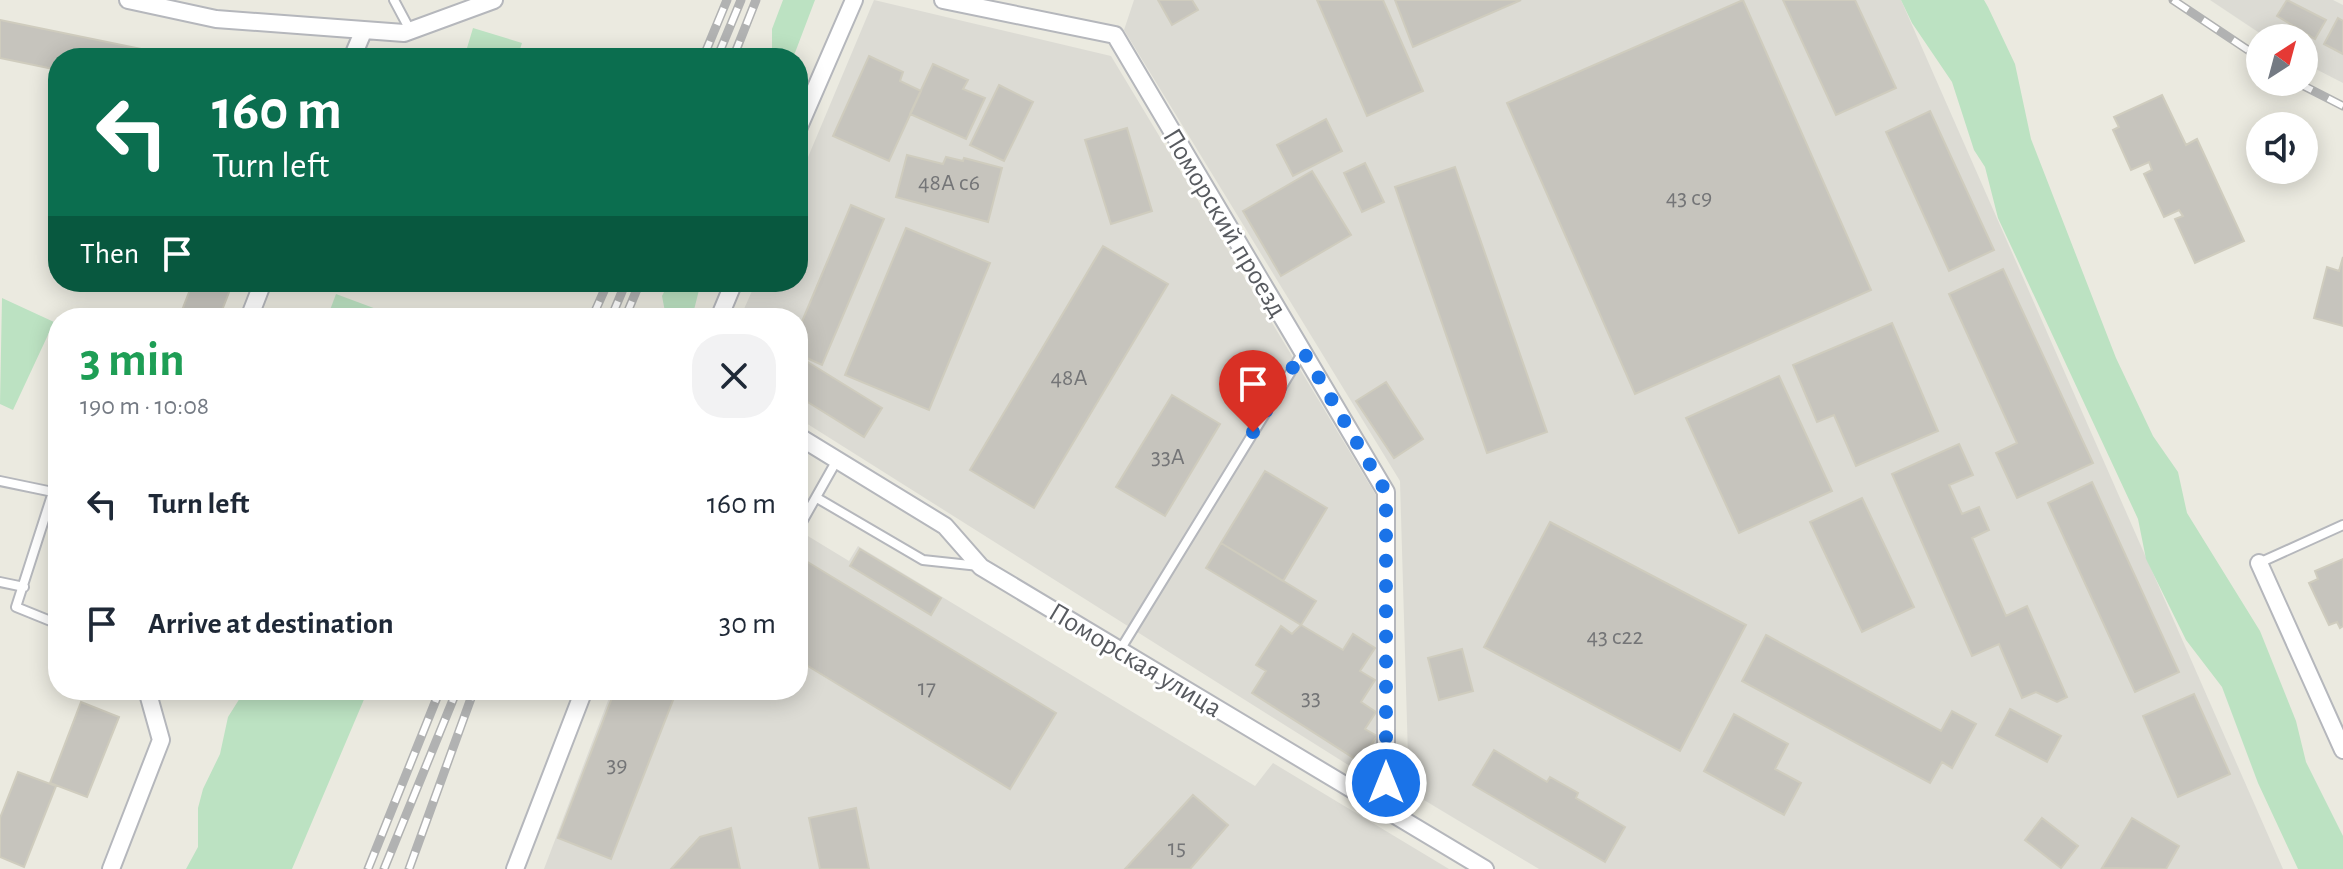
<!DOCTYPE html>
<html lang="en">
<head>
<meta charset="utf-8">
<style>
	:root { --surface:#fff; --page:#f2f2f3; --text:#1f2937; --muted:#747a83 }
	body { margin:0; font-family:"Alegreya Sans",sans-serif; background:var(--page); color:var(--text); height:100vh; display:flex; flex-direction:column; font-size:30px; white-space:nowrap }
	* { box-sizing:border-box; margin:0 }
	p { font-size:26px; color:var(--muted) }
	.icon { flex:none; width:44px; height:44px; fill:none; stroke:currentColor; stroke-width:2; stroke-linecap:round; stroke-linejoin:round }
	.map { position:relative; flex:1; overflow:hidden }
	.panel { position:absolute; left:48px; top:308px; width:760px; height:392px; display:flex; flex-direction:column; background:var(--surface); border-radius:32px; box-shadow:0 4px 20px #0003 }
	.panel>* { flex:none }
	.top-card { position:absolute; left:48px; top:48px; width:760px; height:244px; border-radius:32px; box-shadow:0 4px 20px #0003; background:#0b6e4f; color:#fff; overflow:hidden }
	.needle { width:52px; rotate:36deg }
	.controls { position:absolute; left:2246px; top:24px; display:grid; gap:16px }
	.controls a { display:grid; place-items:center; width:72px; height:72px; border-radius:50%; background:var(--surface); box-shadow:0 4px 20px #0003; font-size:40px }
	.pin { position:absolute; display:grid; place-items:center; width:68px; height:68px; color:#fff; margin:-82px -34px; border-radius:50% 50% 50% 0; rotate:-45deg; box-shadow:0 0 8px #0007 }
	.pin .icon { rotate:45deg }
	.me { position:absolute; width:88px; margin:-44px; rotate:0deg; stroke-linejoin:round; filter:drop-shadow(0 0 6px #0008) }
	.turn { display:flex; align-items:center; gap:28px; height:168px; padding:0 32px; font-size:36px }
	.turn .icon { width:104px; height:104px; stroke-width:2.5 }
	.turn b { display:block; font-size:56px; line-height:68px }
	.then { display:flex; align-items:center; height:76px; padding:0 32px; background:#0003; gap:16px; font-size:30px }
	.round { display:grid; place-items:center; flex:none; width:84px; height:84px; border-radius:32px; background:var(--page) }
	.headline { display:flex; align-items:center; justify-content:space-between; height:136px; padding:0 32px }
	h1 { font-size:48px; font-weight:700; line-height:60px; color:#1e9e55 }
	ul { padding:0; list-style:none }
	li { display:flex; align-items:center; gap:24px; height:120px; padding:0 32px }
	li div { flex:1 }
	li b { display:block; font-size:30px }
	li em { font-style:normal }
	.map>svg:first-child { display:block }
	.industrial { fill:#dcdbd4 }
	.green { fill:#bce2c2 }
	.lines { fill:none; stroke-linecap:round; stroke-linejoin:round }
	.stream { stroke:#a0c6fb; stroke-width:6 }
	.building { fill:#c6c4bd; stroke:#cfccbe; stroke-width:2 }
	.service-casing { stroke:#b5b7bc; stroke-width:12 }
	.minor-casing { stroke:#b5b7bc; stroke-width:20 }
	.service { stroke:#fff; stroke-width:8 }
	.minor { stroke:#fff; stroke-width:16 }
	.rail-casing { stroke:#b1b2b2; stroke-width:9 }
	.rail { stroke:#fff; stroke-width:6; stroke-dasharray:18; stroke-linecap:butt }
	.route { stroke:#1a73e8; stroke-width:14; stroke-dasharray:0 25.2 }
	.labels { text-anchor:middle; stroke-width:6; stroke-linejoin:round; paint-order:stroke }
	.number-label { font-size:24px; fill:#747577 }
	.street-label { font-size:28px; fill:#585b60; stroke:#fff }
</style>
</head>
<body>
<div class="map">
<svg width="2343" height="869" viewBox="0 0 2343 869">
	<rect width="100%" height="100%" fill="#ebeae0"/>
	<path class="industrial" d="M874 0 1111 56 1380 502V785L798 418V318H740L756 282H798V181Z
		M1134 0H1901L2283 869H1539L1409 791 1400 481 1124 30Z
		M2210 0H2333L2343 5V83L2304 63V38H2267Z
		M798 530 849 561 858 546 1255 786 1273 763 1449 869H544L612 690H798Z"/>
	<path class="green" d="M783 0H815L793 58H772V29Z
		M1901 0H1984L1988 7 2015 64 2031 139 2116 358 2153 436 2178 472 2187 513 2260 631 2296 721 2306 762 2343 836V869H2298L2258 783 2222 687 2186 640 2146 559 2138 519 1998 218 1985 167 1974 150 1952 82 1912 23Z
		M473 28 522 43 517 58H464Z
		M669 282H701L692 318 666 317 662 296Z
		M336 294 387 313 385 318H327Z
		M2 298 54 322 13 410 0 404Z
		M245 690H368L292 869H186L198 847V808L203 789 220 754 228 717Z"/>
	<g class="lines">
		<path class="stream" d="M560 312 574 318"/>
	</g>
	<path class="building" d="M1158 0H1192L1198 10 1172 25Z
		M1317 0H1383L1423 91 1367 116Z
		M1395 0H1521L1413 47Z
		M1743 0 1871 290 1635 394 1507 103Z
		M1783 0H1855L1896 88 1836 115Z
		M2287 0 2326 20 2315 39 2277 16Z
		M2338 18 2343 21V54L2324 44Z
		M0 20 156 52 155 58H58V70L0 58Z
		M869 56 903 72 900 81 921 91 889 161 833 136Z
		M933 64 968 80 963 89 985 98 966 139 910 114Z
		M999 85 1033 102 1004 161 970 145Z
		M2162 95 2186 145 2197 139 2244 241 2195 263 2175 219 2183 216 2179 210 2164 217 2144 174 2152 170 2149 162 2131 170 2113 130 2119 127 2114 117Z
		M1930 111 1994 250 1949 271 1886 132Z
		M1326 119 1342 151 1293 176 1277 145Z
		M1127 128 1152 211 1111 224 1085 140Z
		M907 155 943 164 946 157 963 161 964 158 1002 168 988 222 896 197Z
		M1365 163 1384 202 1362 212 1344 173Z
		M1455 167 1547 432 1487 453 1395 187Z
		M1312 171 1351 235 1281 276 1243 211Z
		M851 205 884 219 822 365 798 354V331Z
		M906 228 990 263 929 410 845 375Z
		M1103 246 1168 284 1034 508 970 470Z
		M2343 257V326L2314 318 2327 267 2339 271Z
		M2003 269 2093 463 2017 498 1996 453 2017 443 1949 294Z
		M193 282H233L219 318H179Z
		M1892 323 1938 431 1856 466 1834 415 1817 422 1793 365Z
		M798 356 882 408 864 437 798 396Z
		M1779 376 1832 491 1739 533 1686 418Z
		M1386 382 1423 439 1394 458 1356 401Z
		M1172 395 1220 424 1165 516 1116 487Z
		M1959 444 1973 475 1949 485 1962 514 1979 507 1989 530 1972 538 2006 616 2027 606 2067 697 2057 702 2036 692 2022 698 1999 644 1972 656 1892 474Z
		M1265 471 1327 508 1283 581 1221 543Z
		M2092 482 2179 672 2135 692 2048 503Z
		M1862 498 1914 607 1862 632 1810 522Z
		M1550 522 1746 625 1680 751 1484 647Z
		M1221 543 1316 601 1301 625 1206 568Z
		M860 549 941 598 931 615 850 566Z
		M2343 559V626L2340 628 2337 622 2329 625 2309 583 2318 579 2315 571Z
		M806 561 1056 713 1010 789 798 660V574Z
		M1301 625 1343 650 1353 634 1375 648 1360 671 1375 680 1361 702 1376 712 1365 729 1377 736 1360 762 1252 693 1266 671 1256 665 1281 626 1292 634Z
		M1766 635 1941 731 1952 711 1976 724 1952 768 1942 762 1930 783 1742 681Z
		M1462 649 1473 691 1439 700 1428 658Z
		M615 690H677L611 859 558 838Z
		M2194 694 2230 774 2178 797 2143 716Z
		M81 702 119 717 87 797 50 783Z
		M2010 709 2061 736 2047 762 1996 735Z
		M1734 714 1788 744 1775 769 1801 783 1784 815 1704 771Z
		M1494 750 1547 782 1550 777 1578 793 1576 798 1625 827 1605 862 1473 785Z
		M18 772 56 786 24 867 0 857V818Z
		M1193 795 1228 825 1190 869H1125Z
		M856 808 869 869H820L809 818Z
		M2042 818 2078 846 2061 868 2025 840Z
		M2132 818 2179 846 2166 869 2102 868Z
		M731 828 740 869H671L700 837Z"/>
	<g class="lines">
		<g class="service-casing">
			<path id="service" d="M394 0 410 30
				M0 481 53 492 16 607 58 624
				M817 498 923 560 979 566
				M798 529 837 460
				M2259 563 2343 525
				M0 582 24 587
				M1120 650 1303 352"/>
		</g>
		<g class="minor-casing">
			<path id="minor" d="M128 0 216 19 404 33 494 0
				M943 0 1115 35 1386 492V783L1391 812
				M352 58 363 32
				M798 129 854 0
				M249 318 263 282
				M719 318 734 282
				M798 436 945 526 981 567 1485 869
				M2259 563 2343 750
				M111 869 161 740 147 690
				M515 869 584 690"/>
		</g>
		<use href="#service" class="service"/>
		<use href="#minor" class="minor"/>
		<g class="rail-casing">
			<path id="rail" d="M2173 0 2260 58
				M703 58 727 0
				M717 58 741 0
				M733 58 756 0
				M2296 82 2343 106
				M592 318 608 282
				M611 318 626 282
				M625 318 640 282
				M368 869 440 690
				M384 869 457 690
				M409 869 474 690"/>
		</g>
		<use href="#rail" class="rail"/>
	</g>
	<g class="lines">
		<path class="route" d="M1253 432 1303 351 1386 492V783"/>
	</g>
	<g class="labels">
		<g class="number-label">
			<text x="949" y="190">48А с6</text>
			<text x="1689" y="205">43 с9</text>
			<text x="1069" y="385">48А</text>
			<text x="1168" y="464">33А</text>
			<text x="1615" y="644">43 с22</text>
			<text x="927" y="695">17</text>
			<text x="1311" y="705">33</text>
			<text x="617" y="772">39</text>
			<text x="1177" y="855">15</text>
		</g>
		<g class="street-label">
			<text transform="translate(1226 222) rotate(59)" y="10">Поморский проезд</text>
			<text transform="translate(1136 659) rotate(31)" y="10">Поморская улица</text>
		</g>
	</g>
</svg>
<div class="controls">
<a><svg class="needle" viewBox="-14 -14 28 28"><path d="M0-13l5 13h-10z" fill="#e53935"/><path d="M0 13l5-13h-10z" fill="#747a83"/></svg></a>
<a><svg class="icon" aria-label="sound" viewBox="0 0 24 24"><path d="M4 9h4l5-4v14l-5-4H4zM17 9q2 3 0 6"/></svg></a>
</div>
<div class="pin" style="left:1253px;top:432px;background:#d93025"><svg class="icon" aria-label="arrive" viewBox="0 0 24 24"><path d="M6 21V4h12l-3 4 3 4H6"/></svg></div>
<svg class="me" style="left:1386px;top:783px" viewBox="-20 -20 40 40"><circle r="17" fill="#1a73e8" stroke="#fff" stroke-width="3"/><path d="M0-11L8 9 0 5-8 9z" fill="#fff"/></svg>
<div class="top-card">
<div class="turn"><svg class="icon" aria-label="left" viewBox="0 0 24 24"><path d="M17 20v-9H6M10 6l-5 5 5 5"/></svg><div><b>160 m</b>Turn left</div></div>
<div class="then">Then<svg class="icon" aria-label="arrive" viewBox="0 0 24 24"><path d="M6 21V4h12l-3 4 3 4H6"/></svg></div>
</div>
<section class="panel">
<div class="headline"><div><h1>3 min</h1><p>190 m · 10:08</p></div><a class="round"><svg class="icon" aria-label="close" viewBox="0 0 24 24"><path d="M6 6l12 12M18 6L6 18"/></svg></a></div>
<ul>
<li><svg class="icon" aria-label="left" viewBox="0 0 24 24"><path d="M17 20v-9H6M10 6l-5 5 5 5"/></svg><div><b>Turn left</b></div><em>160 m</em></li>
<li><svg class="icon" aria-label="arrive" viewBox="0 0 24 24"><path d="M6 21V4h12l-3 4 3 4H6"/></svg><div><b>Arrive at destination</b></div><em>30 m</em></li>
</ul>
</section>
</div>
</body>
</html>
